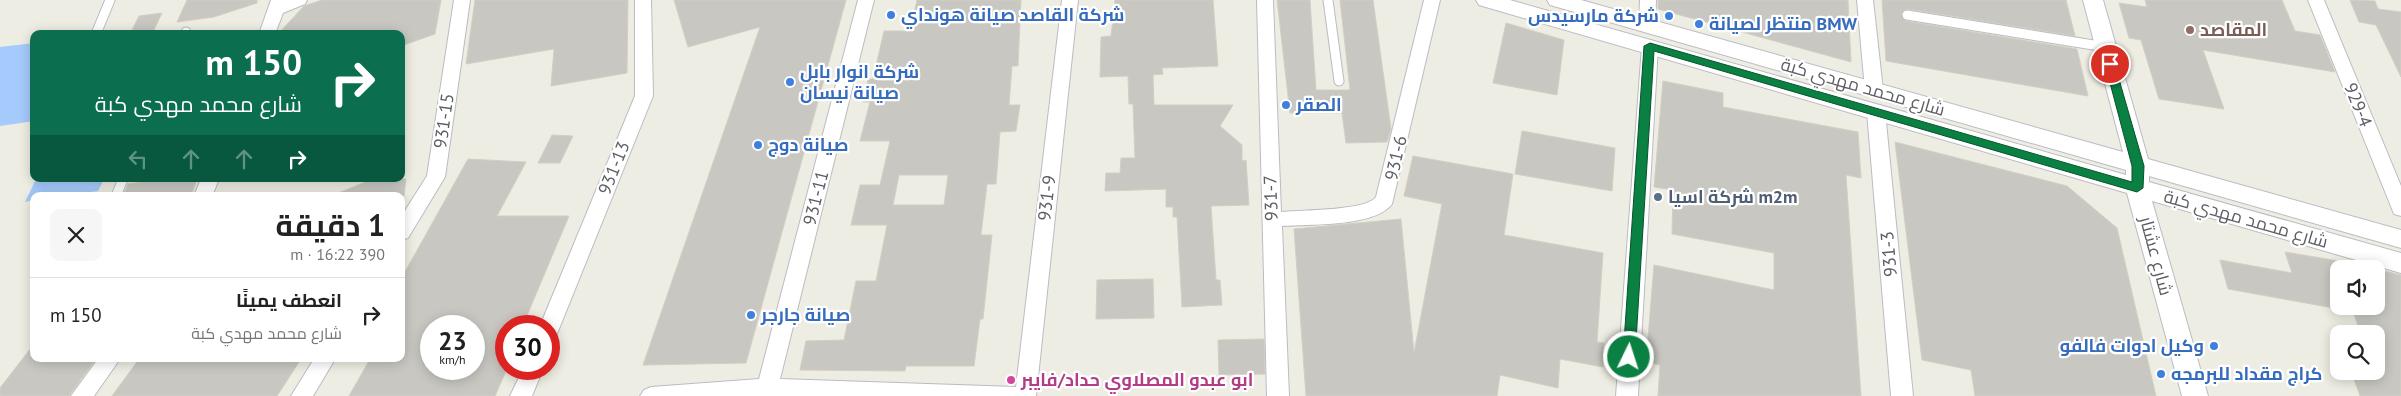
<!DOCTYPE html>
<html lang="ar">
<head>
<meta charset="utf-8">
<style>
	:root { --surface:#fff; --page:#f6f6f6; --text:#222; --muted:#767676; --line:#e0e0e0 }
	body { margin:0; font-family:"PT Sans",Cairo,sans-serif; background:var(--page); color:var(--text); direction:rtl; height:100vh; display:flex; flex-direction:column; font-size:19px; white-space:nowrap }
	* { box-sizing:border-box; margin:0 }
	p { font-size:16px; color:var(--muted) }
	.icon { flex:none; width:28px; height:28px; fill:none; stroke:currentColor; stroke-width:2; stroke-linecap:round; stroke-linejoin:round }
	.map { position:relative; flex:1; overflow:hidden; direction:ltr }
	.panel { position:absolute; left:30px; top:192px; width:375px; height:170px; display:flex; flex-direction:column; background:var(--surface); border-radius:10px; box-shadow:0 2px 12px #0003; direction:rtl }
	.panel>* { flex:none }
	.top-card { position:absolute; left:30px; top:30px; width:375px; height:152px; border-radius:10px; box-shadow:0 2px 12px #0003; direction:rtl; background:#0b6e4f; color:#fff; overflow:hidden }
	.tools { position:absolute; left:2330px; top:260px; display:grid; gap:10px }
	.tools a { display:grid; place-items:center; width:55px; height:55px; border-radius:10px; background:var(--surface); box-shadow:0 2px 12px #0003; font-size:25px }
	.speed { position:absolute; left:420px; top:315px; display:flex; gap:10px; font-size:25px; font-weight:700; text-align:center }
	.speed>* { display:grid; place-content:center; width:65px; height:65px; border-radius:50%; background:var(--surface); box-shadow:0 2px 12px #0003; line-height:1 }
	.speed small { font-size:12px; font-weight:400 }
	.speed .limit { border:8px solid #d22; background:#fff; color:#111 }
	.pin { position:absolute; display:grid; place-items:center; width:42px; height:42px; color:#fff; margin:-21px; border:2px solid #fff; border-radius:50%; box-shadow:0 1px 5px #0007 }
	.me { position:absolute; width:55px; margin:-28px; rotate:4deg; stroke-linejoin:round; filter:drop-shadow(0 0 4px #0008) }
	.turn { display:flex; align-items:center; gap:18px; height:105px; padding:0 20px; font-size:22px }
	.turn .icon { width:65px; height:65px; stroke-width:2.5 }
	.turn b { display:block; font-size:35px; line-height:42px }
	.lanes { display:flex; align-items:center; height:48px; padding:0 20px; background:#0003; justify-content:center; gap:25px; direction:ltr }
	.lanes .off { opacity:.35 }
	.round { display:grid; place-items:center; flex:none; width:52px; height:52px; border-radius:10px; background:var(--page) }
	.headline { display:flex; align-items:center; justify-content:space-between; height:85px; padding:0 20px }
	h1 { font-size:30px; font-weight:700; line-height:38px }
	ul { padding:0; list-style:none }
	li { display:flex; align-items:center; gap:15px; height:75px; padding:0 20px; border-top:1px solid var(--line) }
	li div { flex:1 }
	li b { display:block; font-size:19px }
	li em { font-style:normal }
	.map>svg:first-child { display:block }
	.water { fill:#a5cbfc }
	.building { fill:#c9c7c1; stroke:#d2cfc2; fill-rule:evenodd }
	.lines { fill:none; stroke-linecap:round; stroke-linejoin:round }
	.service-casing { stroke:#bbbcc2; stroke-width:11 }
	.minor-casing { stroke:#bbbcc2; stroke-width:2 }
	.tertiary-casing { stroke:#bbbcc2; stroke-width:2 }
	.service { stroke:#fff; stroke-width:9 }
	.minor { fill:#fff; fill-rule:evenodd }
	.tertiary { fill:#fff; fill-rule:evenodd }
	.route { fill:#0b8043; stroke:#07532c }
	.shop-dot { fill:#3f7fe0; stroke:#fff; stroke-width:2 }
	.education-dot { fill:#8d6e63; stroke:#fff; stroke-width:2 }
	.service-dot { fill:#5c6f8a; stroke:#fff; stroke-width:2 }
	.hotel-dot { fill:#d1479c; stroke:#fff; stroke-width:2 }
	.labels { text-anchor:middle; stroke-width:4.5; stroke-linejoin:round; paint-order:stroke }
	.shop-label { font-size:18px; font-weight:bold; fill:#366cbe; stroke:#fff; text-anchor:start }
	.education-label { font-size:18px; font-weight:bold; fill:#785e54; stroke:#fff; text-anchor:start }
	.street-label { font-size:18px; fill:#5c5e64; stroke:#fff }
	.service-label { font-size:18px; font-weight:bold; fill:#4e5e75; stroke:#fff; text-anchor:start }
	.hotel-label { font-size:18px; font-weight:bold; fill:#b23c85; stroke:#fff; text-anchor:start }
</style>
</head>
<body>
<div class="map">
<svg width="2401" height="396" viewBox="0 0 2401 396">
	<rect width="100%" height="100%" fill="#eeede3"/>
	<path class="water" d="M34 43V121L0 126V47Z
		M36 179H104L98 191 62 196H34V200L25 202Z"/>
	<path class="building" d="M187 0H257V3L214 17 177 22Z
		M322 0H441L435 34 401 46V34H278L304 6Z
		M475 0H628L627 73 551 86 554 49 466 64Z
		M674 0H846L746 363 643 365 760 27 688 47Z
		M917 0H1021L1018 66H1012L1009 105H1020L1016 131 1000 132 996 184H987L981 235H992L983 319H980L974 366H906L905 371 800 370 806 341 844 340 856 281H876L887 225H851L860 185H880L890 141H860L870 102H863L868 79H873L884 31H910ZM899 175H948L944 205H893Z
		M1115 0H1213L1218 66 1162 68 1163 74 1153 75 1154 105H1233L1220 126 1242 145V161L1246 160 1249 205 1211 206 1216 280H1220L1222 305 1182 307 1177 217H1173V207H1166V189L1105 191 1106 173H1120L1121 158H1135L1133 104H1129L1128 76 1100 77 1101 37 1111 36Z
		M1277 0H1310L1316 90H1350L1340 0H1373L1391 129 1387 142 1346 143 1342 113H1290Z
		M1658 0H1848L1851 62 1658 9Z
		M1882 0H2066L2075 36 1908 9 1903 11 1901 14 1906 21 2077 49 2088 96 1886 61Z
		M2145 0H2282L2295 31 2320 35 2335 72 2203 50 2224 109 2159 99 2141 40 2129 38 2119 3 2147 7Z
		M2350 0 2375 1 2378 9 2401 12V77L2376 25 2359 22Z
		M162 13 152 34H130L139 16Z
		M1506 23 1564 40 1557 95 1493 83Z
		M1663 81 1723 93V107L1858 132 1861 178 1846 175 1861 396H1658L1660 365 1646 362 1654 265 1774 290V253L1672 234 1673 190 1654 187Z
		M1522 131 1615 148 1612 191 1515 174Z
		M552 135 573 136 560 163H538Z
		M1895 142 2067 186 2117 228 2156 396H1975L1971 370 1922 360Z
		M1413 156 1513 174 1504 235 1603 253 1597 342 1604 343 1603 367 1560 359 1558 388 1500 375 1497 396H1306L1294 229 1401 219 1414 353 1442 204 1404 196Z
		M468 159 526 162 497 216H569L523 325H506V371L495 396H349L370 359H401V279ZM437 324H474V369H431V326H436Z
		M164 179H197L191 196H123L128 184Z
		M373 179H406L404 196H331Z
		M2285 252 2339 261V309L2228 289 2220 260 2292 273Z
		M2376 269 2401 275V396H2360L2351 371H2376V334H2361L2351 306H2376Z
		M1153 279 1154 318 1096 319 1097 280Z
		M1264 339 1265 374 1219 375 1218 340Z
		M34 344V359H96L69 396H0V388Z
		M139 359H301L277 396H112Z"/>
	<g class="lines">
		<g class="service-casing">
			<path id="service" d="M1328 0 1339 81
				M1907 15 2106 47
				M96 34 110 0
				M185 34 186 32
				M116 196 123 179"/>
		</g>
		<g class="minor-casing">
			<path id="minor" d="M271 0H307L305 4 283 13 275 34H259Z
				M454 0H470L445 177 408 238 401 240V217L427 176Z
				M635 0H651L653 96 559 329 556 335 549 337V326H540L635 96Z
				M858 0H874L780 379 1016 387 1062 0H1078L1036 396H640L644 390 651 387 759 379Z
				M1257 0H1273L1281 212C1300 210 1366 211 1376 197L1424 0H1440L1392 204C1375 227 1310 224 1282 226L1289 396H1267Z
				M1640 0H1656L1655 25 1653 29H1641L1639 25Z
				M1857 0H1873L1883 90 1880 94 1874 96 1868 94 1865 90Z
				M2308 0H2324L2401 186V216L2394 214 2392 209Z
				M1650 40 1656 42 1658 46 1638 396H1616L1642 46 1644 42Z
				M1876 106 1882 108 1885 112 1913 396H1891L1867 112 1870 108Z
				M201 179H219L212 196H194Z
				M98 359H120L94 396H71Z
				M314 359H335L313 396H291Z
				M523 369H543L532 396H510Z"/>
		</g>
		<g class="tertiary-casing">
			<path id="tertiary" d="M1476 0H1510L2126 175V170L1550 5 1547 0H1581L2123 152 2083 0H2103L2148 159 2401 230V248L2149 176V182L2401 253V273L2152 201 2208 396H2182L2127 193 1479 5Z"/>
		</g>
		<use href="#service" class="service"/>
		<use href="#minor" class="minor"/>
		<use href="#tertiary" class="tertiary"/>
	</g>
	<path class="route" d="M1650 43 2132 182V166L2105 64 2107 62H2114L2144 166 2143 188 2137 192 1654 51 1635 357 1629 362 1623 357 1644 46Z"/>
	<g class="shop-dot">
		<circle cx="891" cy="15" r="5"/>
		<circle cx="1669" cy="16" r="5"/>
		<circle cx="1699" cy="24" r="5"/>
		<circle cx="790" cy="82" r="5"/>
		<circle cx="1286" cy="105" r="5"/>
		<circle cx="758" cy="145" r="5"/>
		<circle cx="751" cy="315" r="5"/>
		<circle cx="2214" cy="346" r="5"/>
		<circle cx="2161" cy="374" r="5"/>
	</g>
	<circle class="education-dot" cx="2190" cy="30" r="5"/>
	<circle class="service-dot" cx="1658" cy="197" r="5"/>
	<circle class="hotel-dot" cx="1011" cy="380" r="5"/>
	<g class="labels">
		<g class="shop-label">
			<text x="901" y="21">شركة القاصد صيانة هونداي</text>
			<text x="1659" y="22" text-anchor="end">شركة مارسيدس</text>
			<text x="1709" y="30">منتظر لصيانة BMW</text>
			<text x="800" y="78">شركة انوار بابل<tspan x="800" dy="21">صيانة نيسان</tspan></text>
			<text x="1296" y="111">الصقر</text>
			<text x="768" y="151">صيانة دوج</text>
			<text x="761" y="321">صيانة جارجر</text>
			<text x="2204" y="352" text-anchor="end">وكيل ادوات فالفو</text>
			<text x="2171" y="380">كراج مقداد للبرمجه</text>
		</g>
		<g class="education-label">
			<text x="2200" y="36">المقاصد</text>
		</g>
		<g class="street-label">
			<text transform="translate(1863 87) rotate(16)" y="6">شارع محمد مهدي كبة</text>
			<text transform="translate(2358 105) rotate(68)" y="6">929-4</text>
			<text transform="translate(444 121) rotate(-82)" y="6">931-15</text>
			<text transform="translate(1396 158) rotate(-77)" y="6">931-6</text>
			<text transform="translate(614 168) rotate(-68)" y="6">931-13</text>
			<text transform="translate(816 198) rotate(-76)" y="6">931-11</text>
			<text transform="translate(1047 198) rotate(-83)" y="6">931-9</text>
			<text transform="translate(1271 198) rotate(-92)" y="6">931-7</text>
			<text transform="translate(2246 219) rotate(16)" y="6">شارع محمد مهدي كبة</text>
			<text transform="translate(1889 254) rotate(-95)" y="6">931-3</text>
			<text transform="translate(2156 256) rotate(75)" y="6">شارع عشتار</text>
		</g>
		<g class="service-label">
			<text x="1668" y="203">شركة اسيا m2m</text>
		</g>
		<g class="hotel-label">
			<text x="1021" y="386">ابو عبدو المصلاوي حداد/فايبر</text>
		</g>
	</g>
</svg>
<div class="tools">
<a><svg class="icon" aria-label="sound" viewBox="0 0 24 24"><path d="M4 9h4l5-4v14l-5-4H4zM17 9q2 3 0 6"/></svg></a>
<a><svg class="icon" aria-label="search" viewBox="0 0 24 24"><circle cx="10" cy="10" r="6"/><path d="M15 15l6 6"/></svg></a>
</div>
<div class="speed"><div>23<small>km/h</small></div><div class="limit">30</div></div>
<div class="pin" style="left:2110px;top:64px;background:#d93025"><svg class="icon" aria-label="arrive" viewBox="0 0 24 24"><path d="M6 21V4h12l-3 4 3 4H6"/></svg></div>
<svg class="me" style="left:1629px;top:357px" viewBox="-20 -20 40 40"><circle r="17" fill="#0b8043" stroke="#fff" stroke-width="3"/><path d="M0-11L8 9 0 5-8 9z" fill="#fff"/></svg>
<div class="top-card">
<div class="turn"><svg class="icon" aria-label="right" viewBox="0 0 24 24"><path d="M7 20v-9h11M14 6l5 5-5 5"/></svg><div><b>150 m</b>شارع محمد مهدي كبة</div></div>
<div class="lanes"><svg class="icon off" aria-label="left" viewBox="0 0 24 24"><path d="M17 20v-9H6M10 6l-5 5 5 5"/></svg><svg class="icon off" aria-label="ahead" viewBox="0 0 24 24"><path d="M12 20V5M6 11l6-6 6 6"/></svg><svg class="icon off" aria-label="ahead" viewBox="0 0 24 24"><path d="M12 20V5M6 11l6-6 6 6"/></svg><svg class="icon" aria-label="right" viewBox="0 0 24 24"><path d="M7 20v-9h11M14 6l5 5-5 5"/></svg></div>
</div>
<section class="panel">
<div class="headline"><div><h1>1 دقيقة</h1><p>390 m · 16:22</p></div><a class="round"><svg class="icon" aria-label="close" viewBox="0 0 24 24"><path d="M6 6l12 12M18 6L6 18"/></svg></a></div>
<ul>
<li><svg class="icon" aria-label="right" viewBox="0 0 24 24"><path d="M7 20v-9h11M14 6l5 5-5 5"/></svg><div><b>انعطف يمينًا</b><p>شارع محمد مهدي كبة</p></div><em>150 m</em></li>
</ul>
</section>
</div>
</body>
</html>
